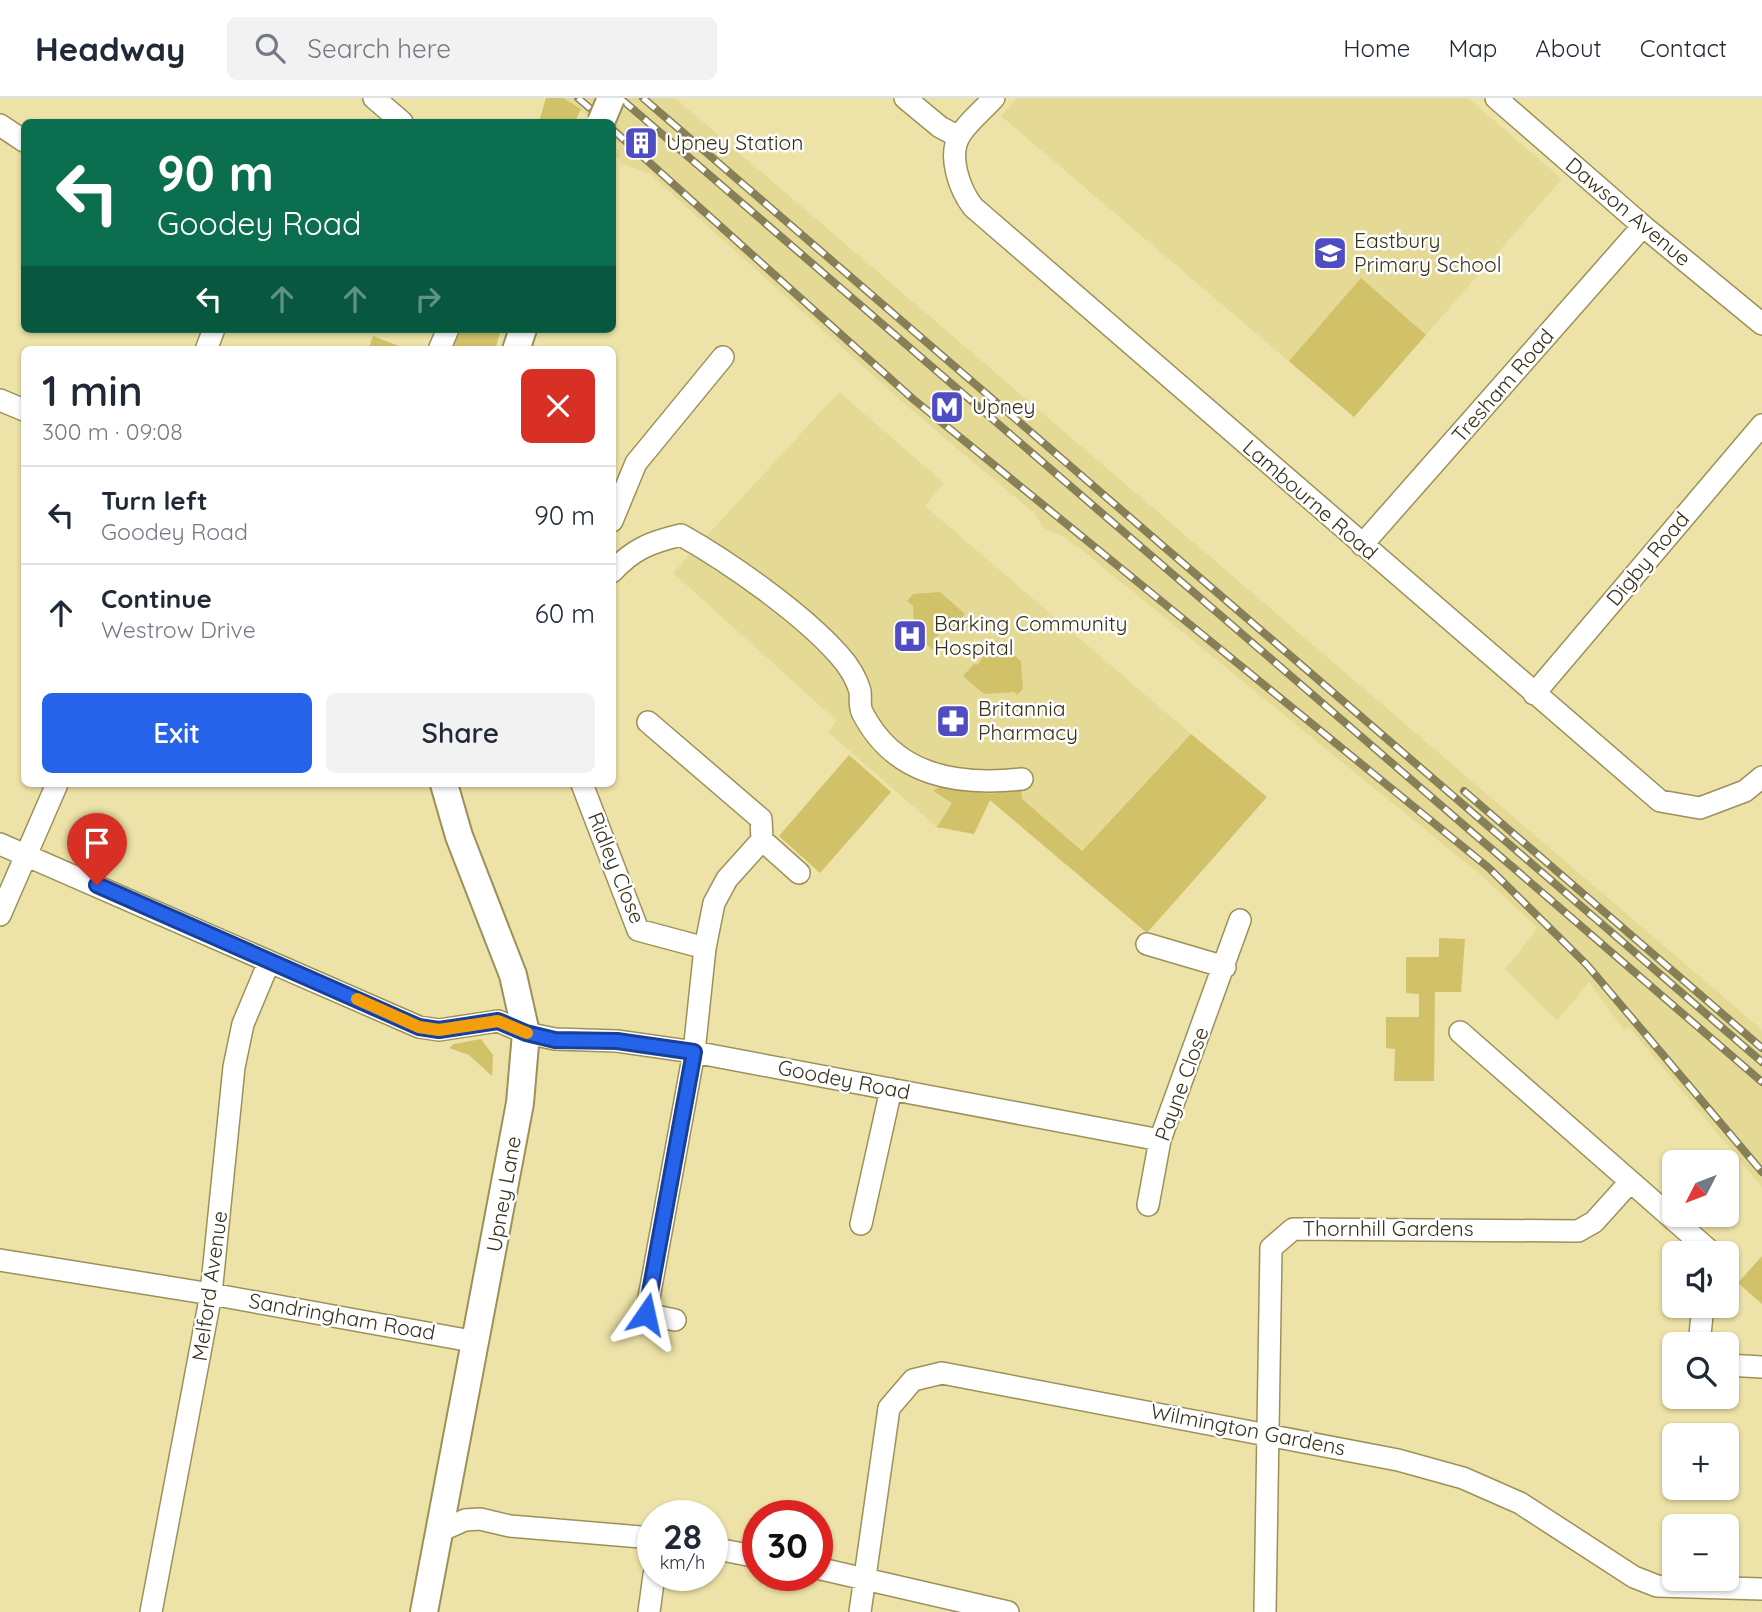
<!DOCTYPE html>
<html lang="en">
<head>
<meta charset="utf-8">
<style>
	:root { --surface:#fff; --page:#f2f2f3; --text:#1f2937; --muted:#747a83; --line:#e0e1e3; --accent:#2563eb }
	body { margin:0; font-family:Quicksand,sans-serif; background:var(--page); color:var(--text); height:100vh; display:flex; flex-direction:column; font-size:26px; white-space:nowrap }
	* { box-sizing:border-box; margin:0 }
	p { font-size:23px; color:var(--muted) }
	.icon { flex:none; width:38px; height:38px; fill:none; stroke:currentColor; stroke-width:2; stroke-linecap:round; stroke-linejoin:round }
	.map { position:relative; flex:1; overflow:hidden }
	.details { position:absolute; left:21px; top:248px; width:595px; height:441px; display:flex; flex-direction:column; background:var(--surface); border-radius:10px; box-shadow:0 2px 5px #0004 }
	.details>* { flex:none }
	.guide { position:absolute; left:21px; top:21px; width:595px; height:214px; border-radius:10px; box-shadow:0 2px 5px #0004; background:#0b6e4f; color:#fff; overflow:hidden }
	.needle { width:46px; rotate:228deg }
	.fabs { position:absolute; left:1662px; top:1052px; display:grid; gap:14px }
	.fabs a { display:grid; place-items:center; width:77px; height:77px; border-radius:10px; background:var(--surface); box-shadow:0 2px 5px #0004; font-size:35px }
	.speed { position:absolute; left:637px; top:1402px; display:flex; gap:14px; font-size:35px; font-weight:700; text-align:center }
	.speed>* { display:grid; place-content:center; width:91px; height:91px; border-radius:50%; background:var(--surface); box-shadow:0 2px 5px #0004; line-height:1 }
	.speed small { font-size:18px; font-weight:400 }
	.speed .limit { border:10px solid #d22; background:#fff; color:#111 }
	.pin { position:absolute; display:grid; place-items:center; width:60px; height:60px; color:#fff; margin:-72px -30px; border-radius:50% 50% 50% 0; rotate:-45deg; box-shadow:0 0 7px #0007 }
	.pin .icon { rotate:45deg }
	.me { position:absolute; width:77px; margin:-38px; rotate:11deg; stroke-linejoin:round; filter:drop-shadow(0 0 5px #0008) }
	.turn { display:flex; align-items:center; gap:24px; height:147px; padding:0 21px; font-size:32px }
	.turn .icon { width:91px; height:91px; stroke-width:2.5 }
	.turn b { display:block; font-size:49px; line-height:60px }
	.lanes { display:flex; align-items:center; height:66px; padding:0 21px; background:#0003; justify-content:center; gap:35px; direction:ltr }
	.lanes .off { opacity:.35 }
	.round { display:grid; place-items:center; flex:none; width:74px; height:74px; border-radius:10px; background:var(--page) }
	.overview { display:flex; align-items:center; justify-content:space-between; height:119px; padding:0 21px }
	h1 { font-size:42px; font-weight:600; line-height:52px }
	.action { display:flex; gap:14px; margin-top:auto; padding:14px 21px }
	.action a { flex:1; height:80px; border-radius:10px; background:var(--accent); color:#fff; font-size:28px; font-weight:600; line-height:80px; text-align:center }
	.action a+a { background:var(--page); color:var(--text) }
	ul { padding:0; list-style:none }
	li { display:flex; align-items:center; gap:21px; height:98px; padding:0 21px; border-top:2px solid var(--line) }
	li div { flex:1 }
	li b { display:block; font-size:26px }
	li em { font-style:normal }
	header { display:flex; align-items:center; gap:42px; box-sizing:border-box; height:98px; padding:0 35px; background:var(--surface); border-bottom:2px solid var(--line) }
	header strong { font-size:33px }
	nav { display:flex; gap:38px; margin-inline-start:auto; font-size:24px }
	.search { width:490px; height:63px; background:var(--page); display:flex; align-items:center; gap:18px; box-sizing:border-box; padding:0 24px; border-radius:10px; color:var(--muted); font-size:26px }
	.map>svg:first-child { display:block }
	.built { fill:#e5d996 }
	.green { fill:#d1c169 }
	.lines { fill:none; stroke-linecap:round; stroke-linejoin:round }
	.minor-casing { stroke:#9c9159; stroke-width:24 }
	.tertiary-casing { stroke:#9c9159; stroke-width:30 }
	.minor { stroke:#fff; stroke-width:21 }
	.tertiary { stroke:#fff; stroke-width:26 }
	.rail-casing { stroke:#877f58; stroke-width:8 }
	.rail { stroke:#fff; stroke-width:5; stroke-dasharray:16; stroke-linecap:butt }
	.tertiary-bridge-casing { stroke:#9c9159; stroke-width:30; stroke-linecap:butt }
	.tertiary-bridge { stroke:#fff; stroke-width:26 }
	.route-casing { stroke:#184099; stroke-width:18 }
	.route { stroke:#2563eb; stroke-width:12 }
	.slow { stroke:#f59e0b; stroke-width:12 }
	.labels { text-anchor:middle; stroke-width:5; stroke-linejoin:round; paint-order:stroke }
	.poi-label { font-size:21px; fill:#36311a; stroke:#fff; text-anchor:start }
	.street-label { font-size:21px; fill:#36311a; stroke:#fff }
</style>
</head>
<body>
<header>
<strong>Headway</strong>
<div class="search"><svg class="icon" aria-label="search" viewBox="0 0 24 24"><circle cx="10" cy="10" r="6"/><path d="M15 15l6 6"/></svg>Search here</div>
<nav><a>Home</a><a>Map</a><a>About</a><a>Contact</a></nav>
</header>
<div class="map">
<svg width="1762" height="1514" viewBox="0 0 1762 1514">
	<rect width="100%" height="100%" fill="#ede2a7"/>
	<path class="built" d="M563 0H675L1762 932V1089L1629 929 1624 932 1589 884 1557 923 1505 871 1538 830 1482 778 1088 457 1066 440 1044 430 1033 414 907 308 650 76 620 65 621 61 615 59 620 46 613 39 612 24H596Z
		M1017 0H1468L1562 81 1354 319 1001 18Z
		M839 294 944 385 925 408 1191 636 1067 768 990 702 974 736 937 729 828 634 837 623 673 475Z"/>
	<path class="green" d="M546 0H563L581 11 575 24H539Z
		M1361 180 1426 237 1354 319 1289 263Z
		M460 231H501L495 252H452Z
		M373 238 409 252H368Z
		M940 494 965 516 951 533 944 529 935 542 940 545 933 552 915 537 913 508 907 503 913 496Z
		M995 542 1021 563 1023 591 1017 597 1014 594 984 596 963 578 974 566 977 567Z
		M1191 636 1267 699 1147 835 990 702 974 736 937 729 952 705 933 693 940 689 992 696 1021 690 1022 701 1082 753Z
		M849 657 891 694 820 775 779 738Z
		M1439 840 1465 841 1461 894H1435L1434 983H1394L1395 951 1386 950V919H1419V896L1406 895V859H1439Z
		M481 941 493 957 492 978 469 957 449 950 454 946Z
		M1762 1158V1206L1738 1185Z"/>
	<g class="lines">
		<g class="minor-casing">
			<path id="minor" d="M374 0 402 24
				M905 0 940 29 959 39
				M994 0C983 12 968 24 960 37 947 58 960 92 973 109L1660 703 1700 710 1745 693 1762 679
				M1496 0 1643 128 1762 226
				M0 27 24 43
				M206 252 214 231
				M439 252 448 231
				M0 302 24 312
				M612 423 636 365 723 259
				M1362 447 1643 128
				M612 474C633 451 651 444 681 437 729 464 802 515 839 557 848 567 856 579 860 593 861 600 859 607 862 614 894 678 957 688 1022 681
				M1534 596 1762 327
				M648 624 761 721 762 742 727 781 714 805 705 850 694 954 646 1216 675 1222
				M582 686 638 832 705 850
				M762 742 799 775
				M0 746 419 929 439 932 498 923 526 935 555 941 617 943 694 954 1160 1042
				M0 817 57 686
				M1147 846 1225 869
				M1460 934 1712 1155
				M1148 1107 1160 1042 1240 822
				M861 1126 891 991
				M0 1162 211 1196 477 1244
				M1699 1246 1703 1208
				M1727 1267 1762 1269
				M440 1433 465 1422 480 1421 510 1428 653 1440
				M712 1450 758 1459
				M817 1470 1008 1514
				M151 1514 211 1196 234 969 243 926 269 864
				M649 1514 654 1477
				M860 1514 889 1310 913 1282 942 1275 1398 1362 1463 1380 1520 1405 1634 1479 1657 1488 1762 1491
				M1265 1514 1271 1150 1293 1131 1578 1133 1594 1124 1630 1084"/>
		</g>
		<g class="tertiary-casing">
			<path id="tertiary" d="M516 252 523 231
				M424 1514 520 1005 526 935 513 877 459 738 444 686"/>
		</g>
		<use href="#minor" class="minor"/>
		<use href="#tertiary" class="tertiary"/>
		<g class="rail-casing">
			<path id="rail" d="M578 0 606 24
				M620 0 1762 984
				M643 0 1762 964
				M612 31 913 301 1489 770 1587 867 1762 1074
				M1464 693 1762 950"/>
		</g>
		<use href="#rail" class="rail"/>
		<g class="tertiary-bridge-casing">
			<path id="tertiary-bridge" d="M601 24 611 0"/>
		</g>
		<use href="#tertiary-bridge" class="tertiary-bridge"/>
	</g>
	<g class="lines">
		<g class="route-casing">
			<path id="route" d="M97 787 419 929 439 932 498 923 526 935 555 942 617 943 694 954 646 1216"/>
		</g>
		<use href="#route" class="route"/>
		<path class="slow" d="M357 901 419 929 439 932 498 923 527 935"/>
	</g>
	<defs>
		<g id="building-square" transform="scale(1.75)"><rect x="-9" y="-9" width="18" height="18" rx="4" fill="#504dc3" stroke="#fff"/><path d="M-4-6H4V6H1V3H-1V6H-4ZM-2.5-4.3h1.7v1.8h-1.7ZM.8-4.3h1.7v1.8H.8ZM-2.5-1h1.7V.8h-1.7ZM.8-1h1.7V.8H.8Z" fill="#fff"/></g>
		<g id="school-square" transform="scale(1.75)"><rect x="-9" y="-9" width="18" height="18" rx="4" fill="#504dc3" stroke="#fff"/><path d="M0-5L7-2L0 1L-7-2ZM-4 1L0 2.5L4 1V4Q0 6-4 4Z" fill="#fff"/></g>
		<g id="metro-square" transform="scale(1.75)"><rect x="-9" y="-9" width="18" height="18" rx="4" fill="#504dc3" stroke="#fff"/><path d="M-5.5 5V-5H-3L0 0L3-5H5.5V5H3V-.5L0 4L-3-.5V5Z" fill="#fff"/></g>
		<g id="hospital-square" transform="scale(1.75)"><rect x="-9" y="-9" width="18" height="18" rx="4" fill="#504dc3" stroke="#fff"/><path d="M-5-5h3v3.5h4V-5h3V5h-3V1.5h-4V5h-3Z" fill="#fff"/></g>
		<g id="pharmacy-square" transform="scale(1.75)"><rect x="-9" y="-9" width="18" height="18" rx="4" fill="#504dc3" stroke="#fff"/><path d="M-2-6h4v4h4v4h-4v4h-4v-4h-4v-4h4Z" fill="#fff"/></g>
	</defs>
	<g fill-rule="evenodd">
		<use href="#building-square" x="641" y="45"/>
		<use href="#school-square" x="1330" y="155"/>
		<use href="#metro-square" x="947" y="309"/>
		<use href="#hospital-square" x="910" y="538"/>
		<use href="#pharmacy-square" x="953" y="623"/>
	</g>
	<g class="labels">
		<g class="poi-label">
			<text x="666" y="52">Upney Station</text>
			<text x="1354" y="150">Eastbury<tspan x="1354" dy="24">Primary School</tspan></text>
			<text x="972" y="316">Upney</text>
			<text x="934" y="533">Barking Community<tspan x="934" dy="24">Hospital</tspan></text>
			<text x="978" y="618">Britannia<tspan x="978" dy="24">Pharmacy</tspan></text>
		</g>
		<g class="street-label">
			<text transform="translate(1628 114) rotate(40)" y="7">Dawson Avenue</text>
			<text transform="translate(1503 288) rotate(-49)" y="7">Tresham Road</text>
			<text transform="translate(1310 402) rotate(41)" y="7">Lambourne Road</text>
			<text transform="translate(1648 461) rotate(-50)" y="7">Digby Road</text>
			<text transform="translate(616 770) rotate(68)" y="7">Ridley Close</text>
			<text transform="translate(844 982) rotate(11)" y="7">Goodey Road</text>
			<text transform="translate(1182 986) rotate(-70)" y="7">Payne Close</text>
			<text transform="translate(504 1096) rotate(-80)" y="7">Upney Lane</text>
			<text x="1388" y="1138">Thornhill Gardens</text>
			<text transform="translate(210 1188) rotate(-82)" y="7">Melford Avenue</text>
			<text transform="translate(342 1219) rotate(10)" y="7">Sandringham Road</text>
			<text transform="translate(1248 1332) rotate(11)" y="7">Wilmington Gardens</text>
		</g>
	</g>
</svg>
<div class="fabs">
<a><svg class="needle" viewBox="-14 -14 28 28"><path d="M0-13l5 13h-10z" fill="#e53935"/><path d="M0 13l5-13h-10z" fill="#747a83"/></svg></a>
<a><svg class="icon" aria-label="sound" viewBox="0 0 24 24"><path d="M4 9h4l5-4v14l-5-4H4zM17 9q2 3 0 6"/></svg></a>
<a><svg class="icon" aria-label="search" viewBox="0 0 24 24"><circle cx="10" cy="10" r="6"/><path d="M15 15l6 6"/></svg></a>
<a>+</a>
<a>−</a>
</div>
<div class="speed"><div>28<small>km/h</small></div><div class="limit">30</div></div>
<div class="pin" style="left:97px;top:787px;background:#d93025"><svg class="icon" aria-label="arrive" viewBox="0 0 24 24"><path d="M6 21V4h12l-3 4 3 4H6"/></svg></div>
<svg class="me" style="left:646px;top:1216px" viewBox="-20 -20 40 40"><path d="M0-17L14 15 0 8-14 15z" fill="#2563eb" stroke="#fff" stroke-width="4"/></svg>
<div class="guide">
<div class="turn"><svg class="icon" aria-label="left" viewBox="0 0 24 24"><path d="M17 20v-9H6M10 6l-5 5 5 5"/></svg><div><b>90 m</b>Goodey Road</div></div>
<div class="lanes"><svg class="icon" aria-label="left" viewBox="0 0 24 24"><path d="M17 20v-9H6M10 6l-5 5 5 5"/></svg><svg class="icon off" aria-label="ahead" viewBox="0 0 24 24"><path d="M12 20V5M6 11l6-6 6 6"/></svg><svg class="icon off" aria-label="ahead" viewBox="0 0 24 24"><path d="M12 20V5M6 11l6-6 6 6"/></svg><svg class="icon off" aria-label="right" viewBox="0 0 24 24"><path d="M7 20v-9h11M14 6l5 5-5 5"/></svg></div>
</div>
<section class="details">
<div class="overview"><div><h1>1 min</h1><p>300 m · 09:08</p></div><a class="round" style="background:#d93025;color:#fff"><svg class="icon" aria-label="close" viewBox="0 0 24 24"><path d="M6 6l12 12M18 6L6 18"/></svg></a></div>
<ul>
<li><svg class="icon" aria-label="left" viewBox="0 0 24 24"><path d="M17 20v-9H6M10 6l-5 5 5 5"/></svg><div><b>Turn left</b><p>Goodey Road</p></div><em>90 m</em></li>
<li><svg class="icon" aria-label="ahead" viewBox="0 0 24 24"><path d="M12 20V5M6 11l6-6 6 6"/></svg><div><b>Continue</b><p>Westrow Drive</p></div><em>60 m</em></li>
</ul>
<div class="action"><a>Exit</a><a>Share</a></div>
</section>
</div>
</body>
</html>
